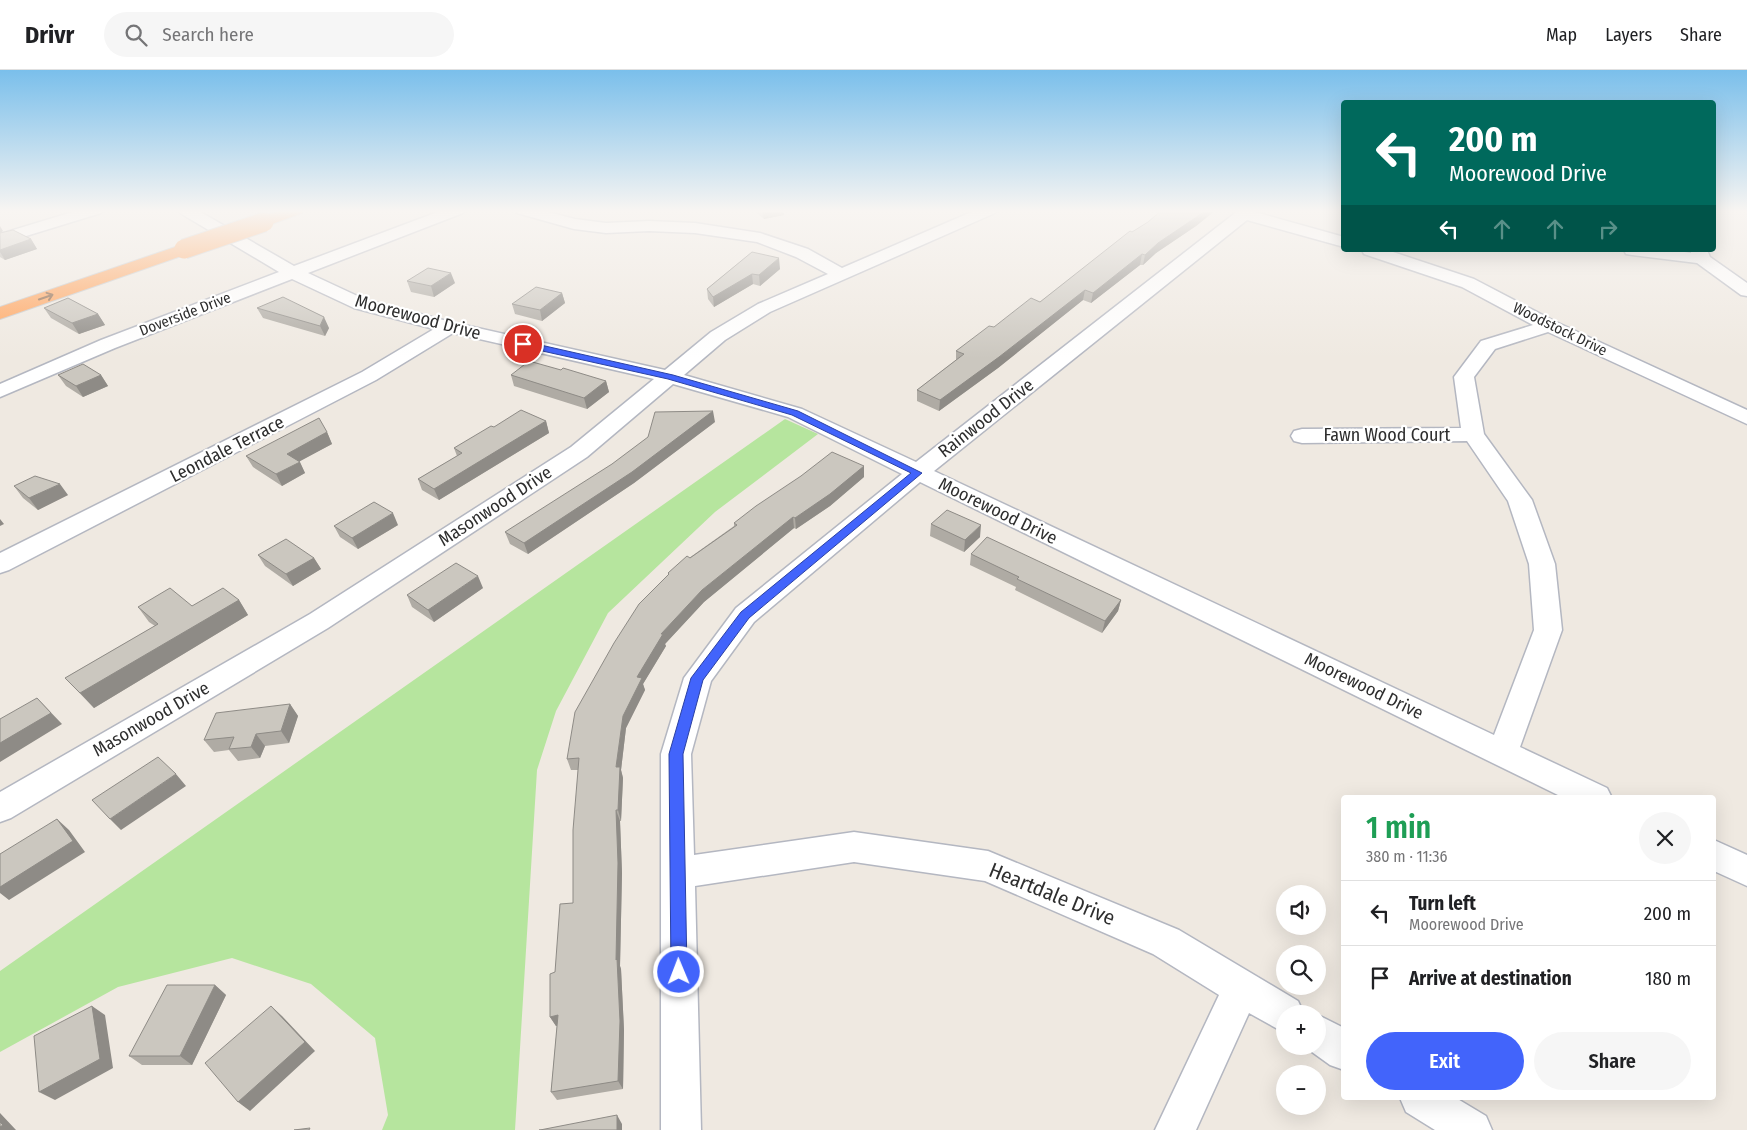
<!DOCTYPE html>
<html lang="en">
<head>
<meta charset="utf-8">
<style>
	:root { --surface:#fff; --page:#f6f6f6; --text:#202124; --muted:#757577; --line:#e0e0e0; --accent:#4264fb }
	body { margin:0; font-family:"Fira Sans Condensed",sans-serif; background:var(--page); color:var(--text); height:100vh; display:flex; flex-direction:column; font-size:19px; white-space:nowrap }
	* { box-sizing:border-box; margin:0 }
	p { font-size:16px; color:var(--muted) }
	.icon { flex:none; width:28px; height:28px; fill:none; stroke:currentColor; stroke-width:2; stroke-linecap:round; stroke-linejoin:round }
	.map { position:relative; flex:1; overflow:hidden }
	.sheet { position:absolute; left:1341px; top:725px; width:375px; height:305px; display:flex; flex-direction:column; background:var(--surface); border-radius:5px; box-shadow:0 5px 20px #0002 }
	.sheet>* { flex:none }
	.hud { position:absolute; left:1341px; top:30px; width:375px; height:152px; border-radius:5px; box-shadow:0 5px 20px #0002; background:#00695c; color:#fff; overflow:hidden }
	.fabs { position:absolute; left:1276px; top:815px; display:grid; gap:10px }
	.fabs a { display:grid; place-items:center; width:50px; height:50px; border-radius:50%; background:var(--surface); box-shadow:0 5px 20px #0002; font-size:25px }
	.pin { position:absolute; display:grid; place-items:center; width:42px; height:42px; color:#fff; margin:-21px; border:2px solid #fff; border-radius:50%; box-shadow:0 1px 5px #0007 }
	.me { position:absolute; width:55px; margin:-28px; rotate:359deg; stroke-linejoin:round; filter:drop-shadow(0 0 4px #0008) }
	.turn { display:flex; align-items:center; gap:18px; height:105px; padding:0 25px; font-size:22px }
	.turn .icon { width:65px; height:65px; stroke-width:2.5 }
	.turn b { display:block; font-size:35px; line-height:42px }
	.lanes { display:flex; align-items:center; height:48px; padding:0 25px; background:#0003; justify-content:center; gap:25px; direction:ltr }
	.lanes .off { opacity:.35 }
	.round { display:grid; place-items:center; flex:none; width:52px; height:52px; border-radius:26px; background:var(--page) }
	.head { display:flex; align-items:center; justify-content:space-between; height:85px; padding:0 25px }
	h1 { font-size:30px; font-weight:600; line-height:38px; color:#1e9e55 }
	.action { display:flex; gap:10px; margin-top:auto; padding:10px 25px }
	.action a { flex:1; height:58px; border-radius:30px; background:var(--accent); color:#fff; font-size:20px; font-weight:600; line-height:58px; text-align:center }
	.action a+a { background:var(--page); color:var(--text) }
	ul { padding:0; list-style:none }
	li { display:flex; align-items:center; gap:15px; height:65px; padding:0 25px; border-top:1px solid var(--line) }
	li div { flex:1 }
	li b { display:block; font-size:19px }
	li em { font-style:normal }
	header { display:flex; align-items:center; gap:30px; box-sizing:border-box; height:70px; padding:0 25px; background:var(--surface); border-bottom:1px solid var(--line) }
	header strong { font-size:24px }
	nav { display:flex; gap:28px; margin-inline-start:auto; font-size:18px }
	.search { width:350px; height:45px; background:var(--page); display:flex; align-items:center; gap:12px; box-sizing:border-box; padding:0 18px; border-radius:28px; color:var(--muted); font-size:19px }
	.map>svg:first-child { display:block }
	.green { fill:#b6e59e }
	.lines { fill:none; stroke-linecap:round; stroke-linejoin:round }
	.minor-casing { stroke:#b4b7c1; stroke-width:3 }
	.highway-casing { stroke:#c9c9c9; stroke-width:2 }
	.minor { fill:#fff; fill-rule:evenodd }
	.highway { fill:#ffa35c; fill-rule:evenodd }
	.highway-bridge-casing { stroke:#c9c9c9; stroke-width:21; stroke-linecap:butt }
	.highway-bridge { stroke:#ffa35c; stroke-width:19 }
	.wall { fill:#afaba4 }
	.shaded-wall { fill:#8e8b86 }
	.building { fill:#cbc7bf; stroke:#8e8b86 }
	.oneway { stroke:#8c6343 }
	.route { fill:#4264fb; stroke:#2b41a3 }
	.labels { text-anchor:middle; stroke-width:4.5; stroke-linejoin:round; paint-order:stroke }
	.far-street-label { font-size:15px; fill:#2e2e2e; stroke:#fff }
	.street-label { font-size:18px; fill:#2e2e2e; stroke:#fff }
	.near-street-label { font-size:21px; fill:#2e2e2e; stroke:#fff }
</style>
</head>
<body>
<header>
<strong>Drivr</strong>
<div class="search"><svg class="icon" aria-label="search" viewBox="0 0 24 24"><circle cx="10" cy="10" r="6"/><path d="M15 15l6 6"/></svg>Search here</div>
<nav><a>Map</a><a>Layers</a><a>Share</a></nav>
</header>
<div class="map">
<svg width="1747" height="1060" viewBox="0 0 1747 1060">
	<rect width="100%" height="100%" fill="#efe9e1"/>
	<path class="green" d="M785 349 818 364 715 442 608 543 556 641 537 700 515 1060H382L388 1045 375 968 311 914 232 888 118 917 0 982V901Z"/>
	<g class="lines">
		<g class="minor-casing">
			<path id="minor" d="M79 140H103L101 143 0 174V164Z
				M178 140H197L294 196 443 140H465L463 143 308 203 366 230 451 252 665 300 711 262 758 234 828 204 796 187 757 172 695 163 649 161 606 163 574 159 517 143 515 140H540L575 149 606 153 649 151 695 153 760 163 808 179 842 198 976 140H997L995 143 770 242 725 270 684 305 802 339 916 392 1239 140H1257L1255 142 1344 167V177L1247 150 934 401 1494 665 1534 560 1529 494 1508 431 1467 371 1302 373 1294 371 1291 366 1294 361 1302 359 1461 358 1454 307 1481 271 1533 255 1462 217 1364 184 1362 180H1387L1474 209 1556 252 1747 340V354L1548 262 1495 279 1474 307 1484 364 1532 430 1555 494 1562 560 1520 677 1607 718 1612 728H1564L920 412 754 552 711 611 691 684 694 785 854 762 988 781 1179 860 1298 931 1304 944H1285V963L1249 943 1196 1060H1155L1219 925 1153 884 985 811 854 792 695 816 701 1060H661V684L684 608 736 538 902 404 788 347 673 314 587 387 328 558 11 748 0 752V722L310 544 571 377 654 309 453 263 376 310 9 500 0 503V483L362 302 434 259 354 238 292 209 115 278 0 327V314L101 270 279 202 180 143Z
				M1624 180H1671L1691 183V180H1707L1710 187 1747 213V226L1741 225 1697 193 1632 185 1626 184Z
				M1714 770 1747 785V816L1714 801Z
				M1318 945 1344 958V1000L1330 995 1305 977 1318 976Z
				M1400 1028H1456L1486 1046 1492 1060H1435L1406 1042Z"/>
		</g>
		<g class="highway-casing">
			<path id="highway" d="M281 140H304L302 143 264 157 258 156 256 152 258 148Z
				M184 174 190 175 193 179 190 183 0 249V237Z"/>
		</g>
		<use href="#minor" class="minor"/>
		<use href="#highway" class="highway"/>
		<g class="highway-bridge-casing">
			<path id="highway-bridge" d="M184 179 264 152"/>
		</g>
		<use href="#highway-bridge" class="highway-bridge"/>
	</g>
	<path class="wall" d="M754 140H783L784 145 764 149Z
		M1162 140H1216L1196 156 1156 183 1143 195H1140L1091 233 1083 230 998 298 939 341 917 331V320L956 290V281L994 257 1040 232 1132 162 1148 152Z
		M0 163 31 169 37 179 5 190 0 187Z
		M752 182 780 199 760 216 753 214 714 237 708 229 707 219Z
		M407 211 455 213 434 227 411 222Z
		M562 223 565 233 542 251 515 244 512 234Z
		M44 238 98 244 105 255 79 264 51 248Z
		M257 238 329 258 325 266 263 248Z
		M58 305H101L108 316 83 327 66 316Z
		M511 305 606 311 609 322 587 339 514 316Z
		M546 351 549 363 439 430 422 420 418 409 457 386 454 378 494 357Z
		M715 352 634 413 528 484 510 474 505 462Z
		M327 362 332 374 299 391 305 403 282 416 253 397 246 386Z
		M864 407 830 436 796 459 794 458 704 532 665 574 666 576 643 614 645 620 626 658 621 700 623 708 621 751H620L622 803 620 896 621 899 624 960 623 1019 557 1030 551 1022 557 956H556L550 947 555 902 573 833 578 700H571L567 689 668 505V503L734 456V453Z
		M14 416 68 425 38 440 23 428Z
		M931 454 980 467 964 482 930 466Z
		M398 455 358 479 340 467 334 456Z
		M971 484 1121 530 1118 541 1102 563 1015 520 1016 517 970 495Z
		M258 485 314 488 321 499 293 516 265 496Z
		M483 518 434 552 412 537 407 525Z
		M239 530 248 545 94 638 65 608 155 556 149 552 138 537 192 536Z
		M290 634 298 646 289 673 265 676 260 688 238 691 229 680 214 682 204 670Z
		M215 915 226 925 192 995H142L129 986Z"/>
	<path class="shaded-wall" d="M763 140H783L784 145 764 149Z
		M1206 140H1216L1196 156 1156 183 1143 195 1145 185 1158 173Z
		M0 156 3 161 0 163Z
		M31 169 37 179 5 190 0 182V180Z
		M1142 184 1140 195 1091 233 1093 223Z
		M779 188 780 199 760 216 759 205Z
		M451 203 455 213 434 227 431 216Z
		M752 204 753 214 714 237 713 227Z
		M1085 220 1083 230 998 298 939 341 940 330Z
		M562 223 565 233 542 251 540 240Z
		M98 244 105 255 79 264 72 253Z
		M324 247 329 258 325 266 320 256Z
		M101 305 108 316 83 327 76 316Z
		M606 311 609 322 587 339 584 328Z
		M713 341 715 352 634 413 528 484 524 473Z
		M546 351 549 363 439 430 434 419Z
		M327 362 332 374 293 395 287 384Z
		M300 392 305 403 282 416 276 404Z
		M864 396V407L830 436 796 459 795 448Z
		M60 414 68 425 38 440 29 428Z
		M393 443 398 455 358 479 352 468Z
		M793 447 794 458 704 532 665 574 666 576 643 614 645 620 626 658 621 700 623 708 621 751 618 740 616 697 623 646 637 607 661 564 702 520Z
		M0 449 4 454 0 456Z
		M981 455 980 467 964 482 965 470Z
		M314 488 321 499 293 516 286 504Z
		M478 506 483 518 434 552 428 540Z
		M239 530 248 545 94 638 80 623Z
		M1121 530 1118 541 1102 563 1105 551Z
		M37 628 62 654 0 692V673Z
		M290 634 298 646 289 673 281 661Z
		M256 664 265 676 260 688 251 677Z
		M176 704 186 716 121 760 110 749Z
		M616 740 620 751 622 803 620 896 621 899 624 960 623 1019 618 1011 616 890Z
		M57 749 69 760 85 782 9 830 0 823V817Z
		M215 915 226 925 192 995 180 986Z
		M92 936 105 945 113 998 55 1030 39 1022Z
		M271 936 282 946 315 981 250 1041 238 1032Z
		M558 945 563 954 556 956 550 947Z
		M0 1043 16 1060H0Z
		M617 1045 622 1054V1060H617Z"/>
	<path class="building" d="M1162 140H1206L1198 146 1158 173 1145 185 1142 184 1093 223 1085 220 999 287 940 330 917 320 964 284 956 281 989 256 994 257 1031 228 1040 232 1130 161 1132 162 1148 152Z
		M13 160 31 169 0 180V163Z
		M752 182 779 188 759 205 752 204 713 227 707 219Z
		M428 198 451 203 431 216 407 211Z
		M536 217 562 223 540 240 512 234Z
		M283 227 324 247 320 256 257 238Z
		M68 228 98 244 72 253 44 238Z
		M529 291 561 300 563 298 606 311 584 328 511 305Z
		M83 294 101 305 76 316 58 305Z
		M521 340 546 351 434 419 418 409 462 383 454 378 491 356 494 357Z
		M713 341 632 402 524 473 505 462 612 394 648 367 655 342Z
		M319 348 327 362 287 384 300 392 276 404 246 386Z
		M832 382 864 396 830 424 795 448 793 447 702 520 661 564H663L637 607 642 608 623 646 616 697H620L618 740H616L618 793 616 890 617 889 620 951 618 1011 551 1022 558 945 550 947V904L555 902 560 834 573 833V760L579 688 567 689 575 642 614 573 639 534 669 504 668 503 687 486 690 488 737 455 734 453 756 436 801 406Z
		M35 406 60 414 29 428 14 416Z
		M374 432 393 443 352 468 334 456Z
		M947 440 981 455 965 470 931 454Z
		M987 467 1121 530 1105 551 1017 509 1019 507 971 484Z
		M286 469 314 488 286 504 258 485Z
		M456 493 478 506 428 540 407 525Z
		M170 518 192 536 223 518 239 530 80 623 65 608 158 554 138 537Z
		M37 628 51 643 0 673V649Z
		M290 634 281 661 256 664 251 677 229 679 234 667 204 670 216 643Z
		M158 687 176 704 110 749 92 730Z
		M57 749 73 771 0 817V784Z
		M167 915H215L180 986H129Z
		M92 936 100 989 39 1022 34 966Z
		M271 936 305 972 238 1032 205 993Z
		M617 1045V1060H539H540Z
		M0 1052 3 1055 0 1057Z
		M310 1058 309 1060H294Z"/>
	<defs><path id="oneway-shaft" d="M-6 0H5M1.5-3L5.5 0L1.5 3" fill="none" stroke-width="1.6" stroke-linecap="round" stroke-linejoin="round" transform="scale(1.25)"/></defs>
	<use class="oneway" href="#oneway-shaft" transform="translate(46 227) rotate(-19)"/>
	<linearGradient id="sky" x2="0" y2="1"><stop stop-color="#7abfeb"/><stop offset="0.49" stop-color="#f8f5f2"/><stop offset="1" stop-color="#f8f5f2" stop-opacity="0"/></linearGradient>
	<rect width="1747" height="288" fill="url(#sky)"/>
	<path class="route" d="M523 271 673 305 798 341 922 403 749 548 703 610 683 684 687 902 684 907 679 910 673 907 671 902 669 684 691 608 741 542 911 403 792 345 668 309 520 276V272Z"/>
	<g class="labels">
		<g class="far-street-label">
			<text transform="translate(185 244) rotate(-21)" y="5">Doverside Drive</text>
			<text transform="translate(1560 259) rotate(26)" y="5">Woodstock Drive</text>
		</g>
		<g class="street-label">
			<text transform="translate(418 247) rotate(15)" y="6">Moorewood Drive</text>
			<text transform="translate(986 348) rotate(-38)" y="6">Rainwood Drive</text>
			<text x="1387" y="371">Fawn Wood Court</text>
			<text transform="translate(227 379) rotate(-27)" y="6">Leondale Terrace</text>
			<text transform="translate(495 436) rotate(-33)" y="6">Masonwood Drive</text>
			<text transform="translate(998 441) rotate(26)" y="6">Moorewood Drive</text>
			<text transform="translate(1364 616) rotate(26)" y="6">Moorewood Drive</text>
			<text transform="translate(151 649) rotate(-30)" y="6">Masonwood Drive</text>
		</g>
		<g class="near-street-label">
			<text transform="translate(1052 824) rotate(22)" y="7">Heartdale Drive</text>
		</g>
	</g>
</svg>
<div class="fabs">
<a><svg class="icon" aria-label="sound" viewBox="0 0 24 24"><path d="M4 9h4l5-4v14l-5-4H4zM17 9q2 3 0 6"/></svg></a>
<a><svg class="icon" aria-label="search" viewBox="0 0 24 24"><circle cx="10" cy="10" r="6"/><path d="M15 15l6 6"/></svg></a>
<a>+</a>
<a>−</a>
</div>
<div class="pin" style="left:523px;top:274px;background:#d93025"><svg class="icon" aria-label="arrive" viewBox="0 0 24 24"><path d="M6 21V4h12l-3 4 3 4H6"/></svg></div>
<svg class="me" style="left:679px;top:902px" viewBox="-20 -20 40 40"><circle r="17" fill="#4264fb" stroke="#fff" stroke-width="3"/><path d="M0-11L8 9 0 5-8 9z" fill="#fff"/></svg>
<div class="hud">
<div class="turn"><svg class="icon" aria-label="left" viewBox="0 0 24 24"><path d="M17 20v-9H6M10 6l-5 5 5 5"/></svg><div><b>200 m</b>Moorewood Drive</div></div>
<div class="lanes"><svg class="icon" aria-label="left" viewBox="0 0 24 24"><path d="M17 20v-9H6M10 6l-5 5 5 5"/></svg><svg class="icon off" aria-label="ahead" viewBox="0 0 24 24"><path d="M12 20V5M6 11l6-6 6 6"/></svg><svg class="icon off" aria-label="ahead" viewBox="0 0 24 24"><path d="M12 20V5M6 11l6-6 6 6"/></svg><svg class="icon off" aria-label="right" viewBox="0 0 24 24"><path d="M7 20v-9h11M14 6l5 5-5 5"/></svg></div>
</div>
<section class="sheet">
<div class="head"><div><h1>1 min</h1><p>380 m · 11:36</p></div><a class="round"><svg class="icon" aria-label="close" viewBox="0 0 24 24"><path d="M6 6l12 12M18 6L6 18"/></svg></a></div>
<ul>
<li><svg class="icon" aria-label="left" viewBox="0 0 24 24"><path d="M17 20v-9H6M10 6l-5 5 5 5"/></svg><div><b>Turn left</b><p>Moorewood Drive</p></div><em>200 m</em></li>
<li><svg class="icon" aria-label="arrive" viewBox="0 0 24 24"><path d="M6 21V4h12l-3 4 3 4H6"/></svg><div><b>Arrive at destination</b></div><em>180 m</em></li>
</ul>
<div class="action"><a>Exit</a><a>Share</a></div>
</section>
</div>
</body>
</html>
